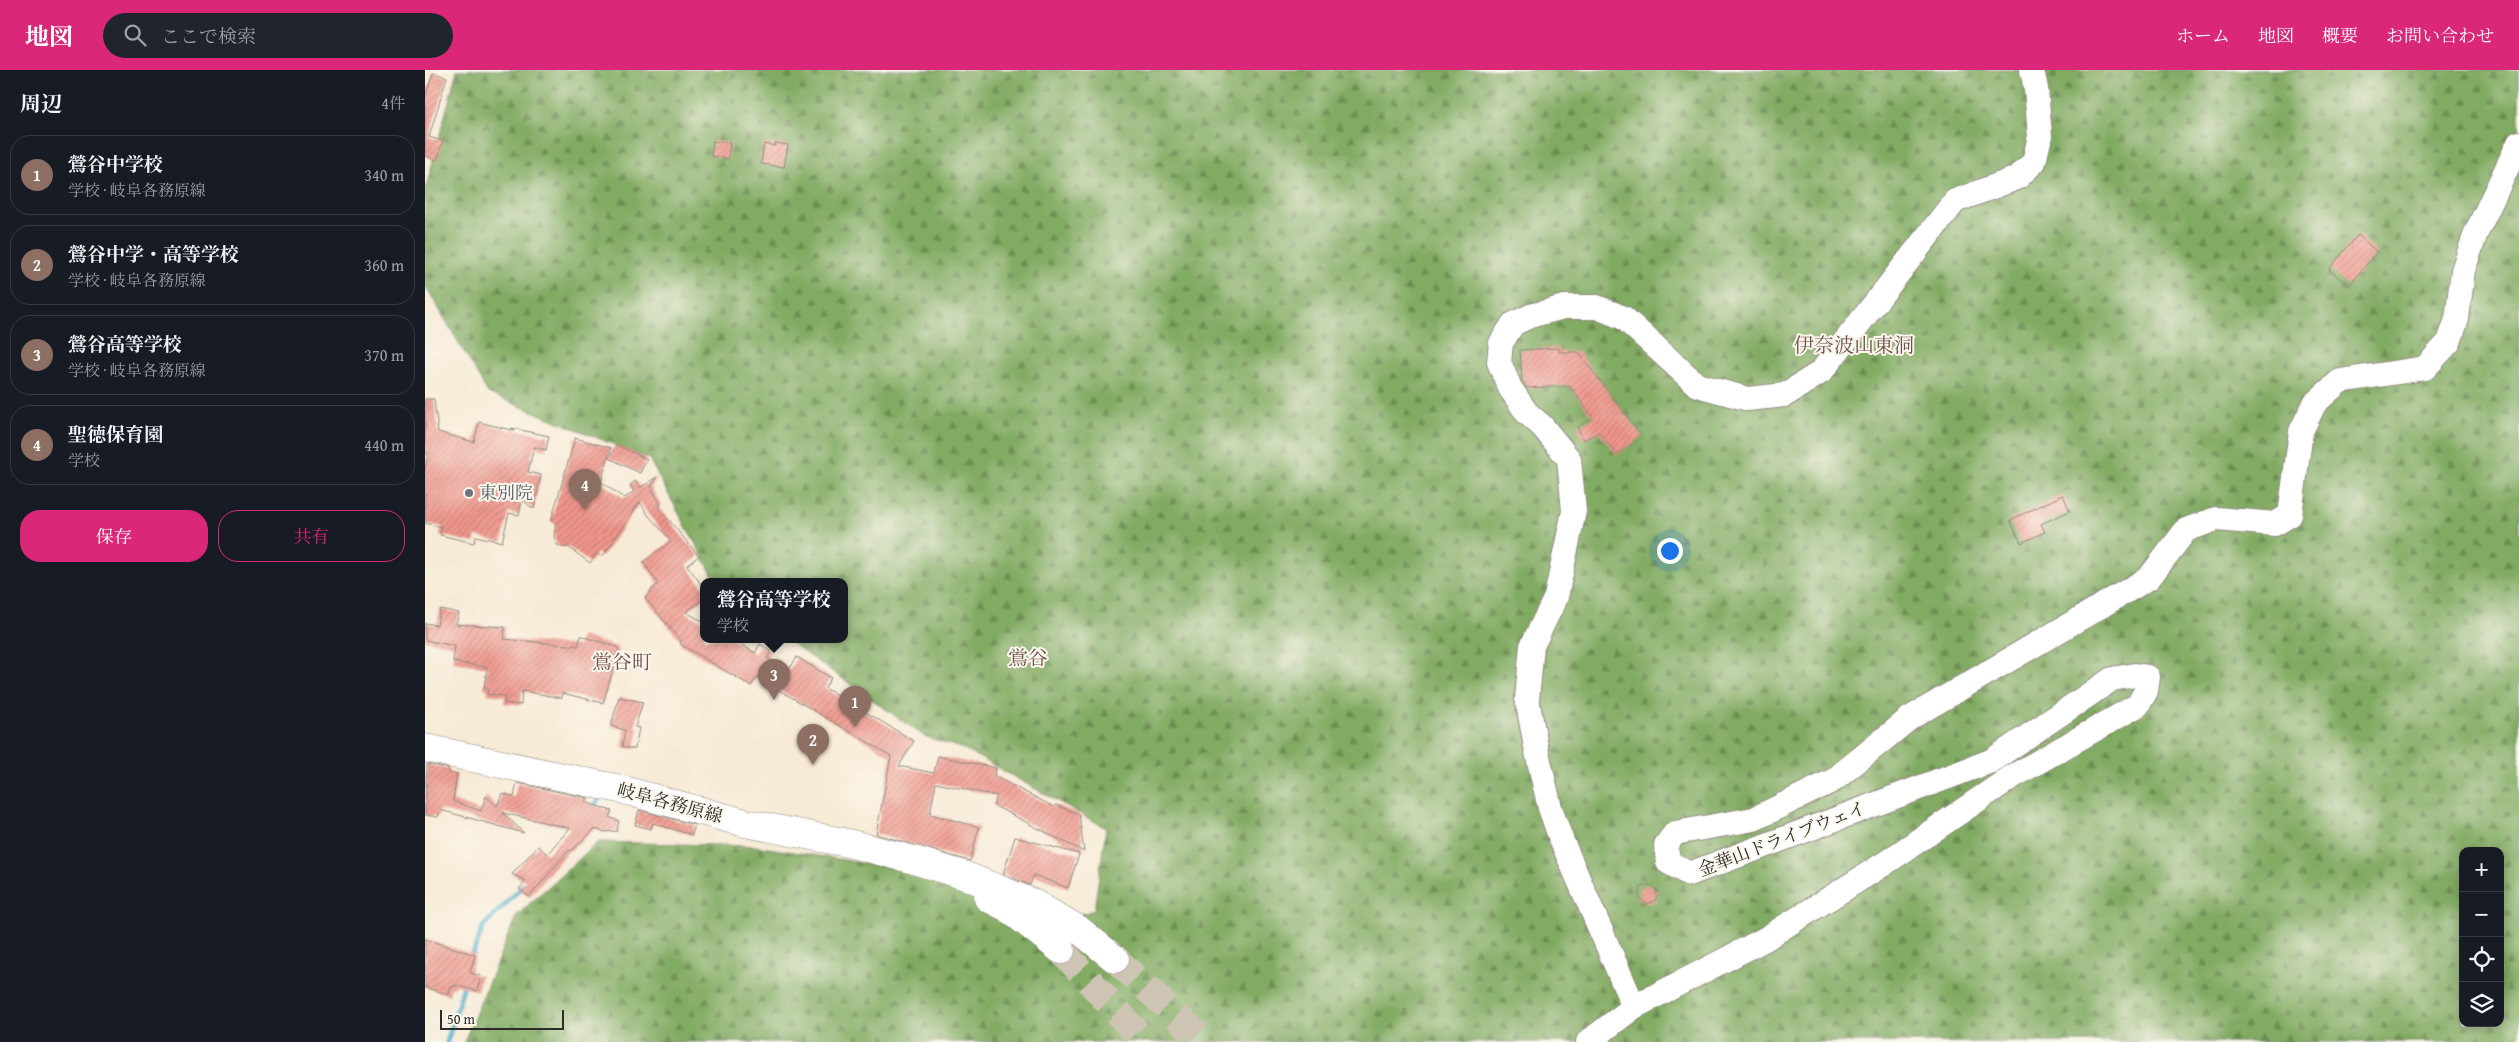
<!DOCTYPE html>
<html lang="ja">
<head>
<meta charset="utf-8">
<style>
	body { margin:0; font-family:"Gentium Book Plus","Noto Serif JP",serif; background:#20242c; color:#f1f3f6 }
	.controls { position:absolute; right:15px; bottom:15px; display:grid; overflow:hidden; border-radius:10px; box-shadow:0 2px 12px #0003 }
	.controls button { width:45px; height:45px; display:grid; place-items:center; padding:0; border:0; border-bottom:1px solid #363941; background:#171b24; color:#f1f3f6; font:25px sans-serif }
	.scale { position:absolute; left:15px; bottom:12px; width:124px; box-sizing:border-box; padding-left:5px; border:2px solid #2b2b2b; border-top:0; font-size:14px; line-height:18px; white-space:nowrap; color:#2b2b2b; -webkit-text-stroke:4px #fbf7ec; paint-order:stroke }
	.you { position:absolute; left:1244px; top:480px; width:18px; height:18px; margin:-12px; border:4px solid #fff; border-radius:50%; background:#1a73e8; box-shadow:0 0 0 8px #1a73e833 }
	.badge { display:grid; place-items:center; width:32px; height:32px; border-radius:50%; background:#db2777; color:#fff; font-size:16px; font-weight:700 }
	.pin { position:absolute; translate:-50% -41px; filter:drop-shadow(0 1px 2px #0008) }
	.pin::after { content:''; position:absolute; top:26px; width:18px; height:15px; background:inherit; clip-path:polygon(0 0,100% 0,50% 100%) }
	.popup { position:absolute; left:275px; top:508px; width:148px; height:65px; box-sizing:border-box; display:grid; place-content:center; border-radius:10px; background:#171b24; filter:drop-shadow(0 1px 4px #0005); font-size:16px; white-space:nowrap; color:#9ea1a6 }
	.popup b { font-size:19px; color:#f1f3f6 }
	.popup::after { content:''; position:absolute; left:50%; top:100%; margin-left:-10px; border:10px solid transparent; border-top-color:#171b24 }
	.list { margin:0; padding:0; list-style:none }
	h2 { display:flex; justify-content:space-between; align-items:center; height:65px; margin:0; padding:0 20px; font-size:21px }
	h2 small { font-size:16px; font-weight:400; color:#9ea1a6 }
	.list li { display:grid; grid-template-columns:32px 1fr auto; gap:15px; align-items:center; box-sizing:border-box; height:80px; margin:0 10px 10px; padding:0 10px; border:1px solid #363941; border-radius:20px }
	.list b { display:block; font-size:19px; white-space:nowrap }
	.list p { margin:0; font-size:16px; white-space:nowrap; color:#9ea1a6 }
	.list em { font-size:16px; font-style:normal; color:#9ea1a6 }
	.actions { display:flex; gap:10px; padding:15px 20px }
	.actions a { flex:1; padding:11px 0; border:1px solid #db2777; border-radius:20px; text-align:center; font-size:18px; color:#db2777 }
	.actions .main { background:#db2777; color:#fff }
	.icon { flex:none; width:28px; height:28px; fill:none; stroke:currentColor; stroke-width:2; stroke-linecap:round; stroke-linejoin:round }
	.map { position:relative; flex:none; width:2094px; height:972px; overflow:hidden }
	header { display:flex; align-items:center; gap:30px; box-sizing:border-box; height:70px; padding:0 25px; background:#db2777; color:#fff }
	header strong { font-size:24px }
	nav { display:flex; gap:28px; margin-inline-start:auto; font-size:18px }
	.search { width:350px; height:45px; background:#20242c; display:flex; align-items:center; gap:12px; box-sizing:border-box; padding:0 18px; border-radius:28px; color:#9ea1a6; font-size:19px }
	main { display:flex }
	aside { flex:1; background:#171b24 }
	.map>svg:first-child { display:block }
	.forest { fill:url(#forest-firs); stroke:#566a46; fill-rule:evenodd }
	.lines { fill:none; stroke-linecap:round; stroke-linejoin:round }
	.stream { stroke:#4dadcc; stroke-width:5 }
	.building { fill:url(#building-hatch) }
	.major-tunnel { stroke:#cec4b4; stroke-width:28; stroke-dasharray:28 14; stroke-linecap:butt }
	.minor-casing { stroke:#918a80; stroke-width:26 }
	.major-casing { stroke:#918a80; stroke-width:29 }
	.minor { stroke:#fff; stroke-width:24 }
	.major { stroke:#fff; stroke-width:28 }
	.worship-dot { fill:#6b7280; stroke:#fbf7ec; stroke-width:2 }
	.labels { text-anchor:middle; stroke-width:4; stroke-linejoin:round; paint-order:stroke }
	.worship-label { font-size:18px; fill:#5b616d; stroke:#fbf7ec; text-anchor:start }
	.street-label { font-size:18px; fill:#2b2b2b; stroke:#fbf7ec }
	.quarter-label { font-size:20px; fill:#70504d; stroke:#fbf7ec }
</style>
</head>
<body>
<header>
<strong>地図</strong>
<div class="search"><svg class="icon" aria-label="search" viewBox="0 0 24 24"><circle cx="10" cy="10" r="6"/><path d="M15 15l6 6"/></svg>ここで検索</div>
<nav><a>ホーム</a><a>地図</a><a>概要</a><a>お問い合わせ</a></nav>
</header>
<main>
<aside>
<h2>周辺<small>4件</small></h2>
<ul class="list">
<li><span class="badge" style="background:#8d6e63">1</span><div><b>鶯谷中学校</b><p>学校 · 岐阜各務原線</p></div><em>340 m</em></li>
<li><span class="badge" style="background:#8d6e63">2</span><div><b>鶯谷中学・高等学校</b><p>学校 · 岐阜各務原線</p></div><em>360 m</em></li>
<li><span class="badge" style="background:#8d6e63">3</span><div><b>鶯谷高等学校</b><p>学校 · 岐阜各務原線</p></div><em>370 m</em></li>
<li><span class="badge" style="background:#8d6e63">4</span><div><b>聖徳保育園</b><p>学校</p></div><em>440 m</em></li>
</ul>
<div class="actions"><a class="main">保存</a><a>共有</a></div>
</aside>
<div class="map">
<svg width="2094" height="972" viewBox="0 0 2094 972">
	<defs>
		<pattern id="forest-firs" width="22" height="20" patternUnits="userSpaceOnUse" patternTransform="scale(1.25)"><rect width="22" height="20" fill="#81aa62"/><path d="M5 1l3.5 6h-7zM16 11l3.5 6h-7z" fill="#6a8b51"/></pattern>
		<pattern id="building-hatch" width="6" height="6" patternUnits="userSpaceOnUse" patternTransform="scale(1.25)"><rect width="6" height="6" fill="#f0968c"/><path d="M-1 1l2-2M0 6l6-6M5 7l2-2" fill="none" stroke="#c37b73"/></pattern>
	</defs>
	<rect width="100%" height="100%" fill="#fbf7ec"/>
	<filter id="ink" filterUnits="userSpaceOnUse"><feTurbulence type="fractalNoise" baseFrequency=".02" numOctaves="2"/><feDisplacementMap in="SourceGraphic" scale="10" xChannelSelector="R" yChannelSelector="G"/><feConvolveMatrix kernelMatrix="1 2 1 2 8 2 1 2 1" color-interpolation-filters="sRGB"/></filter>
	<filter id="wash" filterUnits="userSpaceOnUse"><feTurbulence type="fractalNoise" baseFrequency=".0096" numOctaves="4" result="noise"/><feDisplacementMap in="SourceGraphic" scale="20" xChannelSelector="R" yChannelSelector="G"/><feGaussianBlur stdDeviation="1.12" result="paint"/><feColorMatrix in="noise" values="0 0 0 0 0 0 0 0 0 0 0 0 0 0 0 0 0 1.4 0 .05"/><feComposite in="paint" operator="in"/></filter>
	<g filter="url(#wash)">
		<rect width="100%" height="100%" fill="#f7ead6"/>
		<!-- forest -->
		<path class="forest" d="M32,0h2062v927l-4,1 4,6v38h-2055l52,-126 82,-74 157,4 153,24 135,57 51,-17 12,-82 -142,-79 -40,-13 -138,-97h58v-58h-128l-67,-122 -161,-66 -63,-108v-94zM2038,781h37v172h-37z"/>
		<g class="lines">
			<!-- stream -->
			<path class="stream" d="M165,740l9,-11
				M46,889l12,-32 40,-41
				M22,972l18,-60"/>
		</g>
		<g id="blocks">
			<!-- building -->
			<path class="building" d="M8,3l14,4 -18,60 14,4 -6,19 -12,-4v-58z
				M288,71l17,2 -2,16 -17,-3z
				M350,73l13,2 -4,22 -23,-3 3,-20 11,2z
				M1933,165l19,17 -29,34 -19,-17z
				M1134,278v4h19l64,84 -25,19 -18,-23 -15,8 -7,-13 16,-9 -23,-32 -43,2 -5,-7 -2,-31z
				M0,329h9l4,33 36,10 5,-20 36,9 -4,-3 38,8 -3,14 -12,-3 -6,25 13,3 -7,34 -12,-9 -3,15 -10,-2 -7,29 -26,-6 -2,7 -34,-8 2,-8 -17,-4v-54l3,-16 -3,-1z
				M150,368l36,10 -10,34 23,16 10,-6 -4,-7 5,-4 6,6 17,-10 -7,10 10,18 -3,2 41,49 -12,9 17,23v11l-18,13 18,10v17h27l24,14 5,-9 11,7 -4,7 22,12 8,-13 34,21 -6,10 89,53 -15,25 35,7 4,-17 58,12 -2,8 60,31 1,-2 24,9 5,38 -91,-47 4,-9 -61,-13 -6,31 49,13 -9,34 -94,-27 15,-78 -134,-79 -6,9 -71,-42 1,-3 -36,-43 13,-15 -15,-21 28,-21 -22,-25 -9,-14 -38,55 -5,-4 -7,10 -22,-16h-7l-5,-3 -2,-9 2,-11 -5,-3z
				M191,375l31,14 -7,14 -31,-15z
				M1638,425l7,16 -29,13 4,8 -24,11 -11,-23z
				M15,539l19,4 -3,11 49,3 -1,12 74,7 3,-10 36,11 2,3 -16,53 -41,-10v5l-40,-7 -1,14 -17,-2 1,-7 -18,-2 1,-5h-4l3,-22 -34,-5 2,-16 -30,-6v-17l12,2z
				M194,627l24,5 -8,25 4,1 -4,21 -13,-2 3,-17 -14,-4z
				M2,694l22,5v4l8,1 -4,27 28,10 5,-15 11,10 5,-13 12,4 3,-14 71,15 -3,4 27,9 -3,6 10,4 -2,10 -13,1 -9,-3 -24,22 -2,-1 -40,47 -10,-8 7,-8 -14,-7 26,-28 9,8 23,-26 -67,-15 21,20 -84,-23 -2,7 -13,-2z
				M214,740l56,15 -3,10 -39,-12 -2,6 -16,-4z
				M590,767l64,17 -11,34 -34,-13 -4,10 -27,-11z
				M1224,814l8,6 -1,10 -9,4 -8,-6 1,-10z
				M0,869l50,16 -5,18 11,3 -4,15 -22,-6 -1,2h-3l-2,8 -24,-8z"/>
		</g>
	</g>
	<g filter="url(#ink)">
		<use href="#blocks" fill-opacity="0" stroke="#918a80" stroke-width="1"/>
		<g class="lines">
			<!-- major-tunnel -->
			<path class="major-tunnel" d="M636,880l84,92
				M690,889l90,83"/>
			<defs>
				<path id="minor" d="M1209,937l-73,-168 -11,-31 -13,-56 -10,-53 5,-53 24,-49 18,-86 -5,-52 -27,-33 -15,-13 -17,-25 -11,-26 2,-19 12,-19 17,-8 34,-9h33l27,11 73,67 51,14 37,-4 36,-23 134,-171 62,-23 17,-16 6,-26 -4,-47 -4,-19
					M1163,972l46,-35 131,-68 122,-77 123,-84 128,-73 8,-14 2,-14 -13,-2 -23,4 -121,82 -302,113 -21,-12 -2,-17 9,-12 79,-14 80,-39 76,-62 239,-140 37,-48 30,-11 59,5 15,-9 11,-84 14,-28 25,-22 85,-13 24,-26 8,-23 6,-49 13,-37 43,-90"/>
				<path id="major" d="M0,678l195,41 125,34 103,20 66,17 52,16 67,27 45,26 37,30
					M563,828l20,10 53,42"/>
			</defs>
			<!-- minor casing -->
			<use href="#minor" class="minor-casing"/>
			<!-- major casing -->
			<use href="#major" class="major-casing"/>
			<!-- minor -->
			<use href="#minor" class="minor"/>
			<!-- major -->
			<use href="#major" class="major"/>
		</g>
	</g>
	<!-- markers -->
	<circle class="worship-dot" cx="44" cy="423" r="5"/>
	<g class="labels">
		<!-- worship labels -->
		<g class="worship-label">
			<text x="54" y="429">東別院</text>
		</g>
		<!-- street labels -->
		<g class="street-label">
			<text transform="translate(245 733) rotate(15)" y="6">岐阜各務原線</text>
			<text transform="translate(1357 769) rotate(-21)" y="6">金華山ドライブウェイ</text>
		</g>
		<!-- quarter labels -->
		<g class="quarter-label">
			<text x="1429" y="282">伊奈波山東洞</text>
			<text x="603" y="595">鴬谷</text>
			<text x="197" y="599">鴬谷町</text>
		</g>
	</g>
</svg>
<div class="controls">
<button>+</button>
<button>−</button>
<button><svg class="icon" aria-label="locate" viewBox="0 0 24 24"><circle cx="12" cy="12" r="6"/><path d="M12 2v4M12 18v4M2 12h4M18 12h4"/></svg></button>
<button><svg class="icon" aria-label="layers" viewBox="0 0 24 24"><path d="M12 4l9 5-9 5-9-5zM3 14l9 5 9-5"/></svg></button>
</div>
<div class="scale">50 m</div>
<div class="you"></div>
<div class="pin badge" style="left:430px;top:657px;background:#8d6e63">1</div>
<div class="pin badge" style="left:388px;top:695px;background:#8d6e63">2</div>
<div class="pin badge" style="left:349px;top:630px;background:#8d6e63">3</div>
<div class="popup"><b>鶯谷高等学校</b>学校</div>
<div class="pin badge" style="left:160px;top:440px;background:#8d6e63">4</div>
</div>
</main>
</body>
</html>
